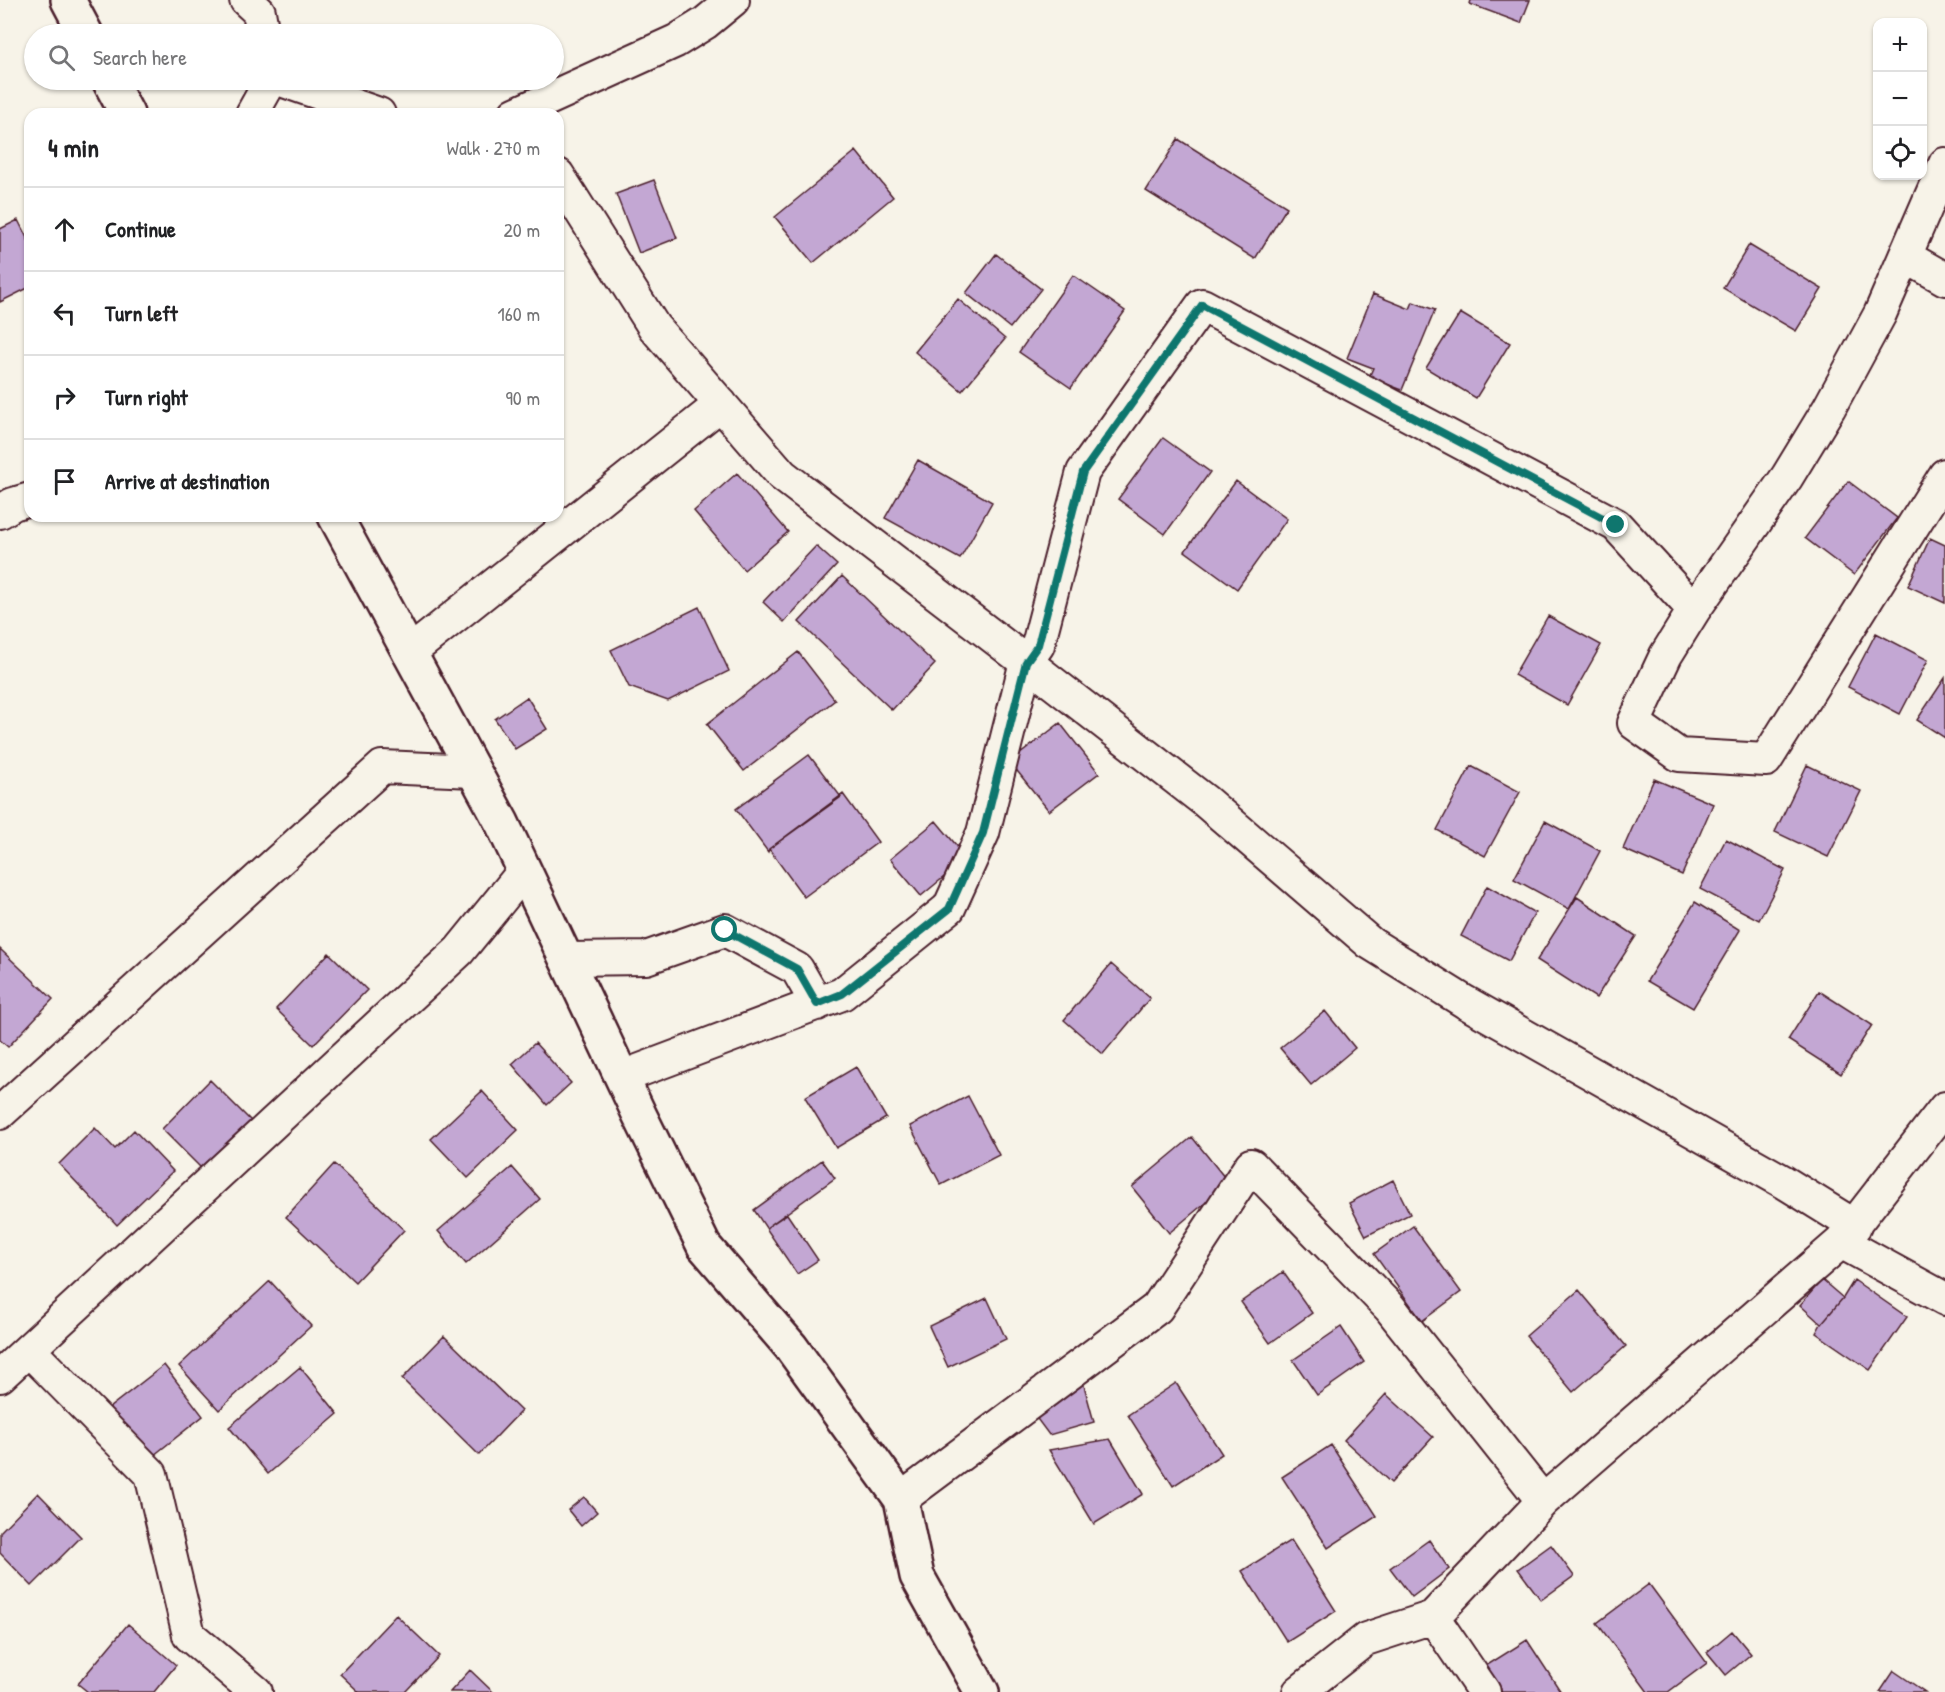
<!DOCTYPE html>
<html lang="en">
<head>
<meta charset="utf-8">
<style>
	body { margin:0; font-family:"Patrick Hand",sans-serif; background:#f6f6f6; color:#202124 }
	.controls { position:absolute; right:18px; top:18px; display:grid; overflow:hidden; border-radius:12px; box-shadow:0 2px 4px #0004 }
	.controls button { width:54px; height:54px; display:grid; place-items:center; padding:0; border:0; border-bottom:2px solid #e0e0e0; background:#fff; color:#202124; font:30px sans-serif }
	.stop { position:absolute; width:18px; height:18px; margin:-14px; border:4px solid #0f766e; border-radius:50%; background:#fff }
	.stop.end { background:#0f766e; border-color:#fff; box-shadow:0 2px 6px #0008 }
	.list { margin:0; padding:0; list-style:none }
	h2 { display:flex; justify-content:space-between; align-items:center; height:78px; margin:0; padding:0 24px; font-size:26px }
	h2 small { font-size:20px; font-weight:400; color:#757577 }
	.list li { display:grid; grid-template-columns:39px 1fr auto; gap:18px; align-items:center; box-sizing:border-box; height:84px; padding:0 24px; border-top:2px solid #e0e0e0 }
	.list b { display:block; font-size:22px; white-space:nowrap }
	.list em { font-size:20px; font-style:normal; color:#757577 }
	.icon { flex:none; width:33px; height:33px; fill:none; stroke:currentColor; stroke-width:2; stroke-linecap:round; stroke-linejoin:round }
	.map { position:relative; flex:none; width:1945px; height:1692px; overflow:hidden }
	.search { position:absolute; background:#fff; box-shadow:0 2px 4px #0004; left:24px; top:24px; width:540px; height:66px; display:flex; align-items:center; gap:15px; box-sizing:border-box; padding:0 21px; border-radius:33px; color:#757577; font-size:22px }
	.panel { position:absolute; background:#fff; box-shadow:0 2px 4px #0004; left:24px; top:108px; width:540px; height:414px; border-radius:18px }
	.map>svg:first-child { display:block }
	.building { fill:#c3a7d3; stroke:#4a1f2b; stroke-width:1.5 }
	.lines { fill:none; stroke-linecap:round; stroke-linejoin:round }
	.street-casing { stroke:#4a1f2b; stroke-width:36 }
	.secondary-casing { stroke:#4a1f2b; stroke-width:38 }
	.street { stroke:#f7f3e8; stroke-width:32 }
	.secondary { stroke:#f7f3e8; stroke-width:33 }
	.route { stroke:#0f766e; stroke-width:8 }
</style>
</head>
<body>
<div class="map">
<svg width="1945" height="1692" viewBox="0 0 1945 1692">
	<rect width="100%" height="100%" fill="#f7f3e8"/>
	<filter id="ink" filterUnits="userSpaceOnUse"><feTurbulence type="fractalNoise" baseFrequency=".0167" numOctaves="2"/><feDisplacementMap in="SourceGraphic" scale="12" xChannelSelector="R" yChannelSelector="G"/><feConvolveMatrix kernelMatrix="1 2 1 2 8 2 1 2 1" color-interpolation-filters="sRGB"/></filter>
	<g filter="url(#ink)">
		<!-- building -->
		<path class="building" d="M1471,0h59l-9,23 -51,-19z
			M1178,139l109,68 -32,52 -109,-68z
			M856,151l37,46 -80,66 -38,-46z
			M654,180l23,58 -38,15 -23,-59z
			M18,220l12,24v43l-30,15v-73z
			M1749,245l73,44 -26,42 -73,-43z
			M996,254l45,35 -31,39 -44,-35z
			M1073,275l52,36 -54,77 -52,-36z
			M1373,294l37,15 3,-7 22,8 -33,80 -33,-13 4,-9 -26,-10z
			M958,299l47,40 -43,52 -47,-39z
			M1460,313l50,30 -34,55 -50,-30z
			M1163,438l47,34 -45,62 -47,-35z
			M918,460l74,42 -32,57 -75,-41z
			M737,473l51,59 -44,38 -50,-59z
			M1236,481l51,38 -50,70 -52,-38z
			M1848,481l49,37 -43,57 -49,-37z
			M1930,538l15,7v58l-37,-17z
			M816,546l21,19 -53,57 -21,-20z
			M842,576l93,88 -43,46 -93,-88z
			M699,607l30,64 -61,30 -39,-14 -18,-37z
			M1548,616l53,29 -34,60 -53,-30z
			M1876,633l52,27 -28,54 -52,-27z
			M798,652l37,48 -91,71 -37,-47z
			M1945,678v60l-28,-18z
			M527,697l20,32 -32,20 -20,-30z
			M1060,723l39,50 -50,38 -39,-49z
			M809,755l32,42 -72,52 -1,3 -32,-43z
			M1807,765l54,26 -33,66 -53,-25z
			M1471,766l49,26 -35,64 -48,-26z
			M1654,779l59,25 -31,71 -59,-26z
			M843,794l35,48 -74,55 -35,-48z
			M936,821l31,37 -46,38 -31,-37z
			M1545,821l55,30 -31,58 -55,-30z
			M1726,839l59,31 -26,50 -59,-31z
			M1487,886l48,27 -26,48 -48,-25z
			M1577,897l59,39 -40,62 -59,-38z
			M1695,902l45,28 -47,78 -46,-27z
			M0,949l53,50 -45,48 -8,-7z
			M329,953l38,37 -54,55 -37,-36z
			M1111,964l39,34 -47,56 -39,-34z
			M1819,991l53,34 -31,49 -53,-34z
			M1325,1011l30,37 -44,37 -31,-37z
			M535,1043l36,40 -24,22 -35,-41z
			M856,1067l30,51 -50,30 -31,-51z
			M210,1080l44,44 -48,49 -44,-44z
			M482,1091l36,39 -50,48 -37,-39z
			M968,1096l31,59 -58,30 -31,-59z
			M95,1128l20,21 19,-19 39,41 -56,54 -58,-61z
			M1192,1137l37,46 -60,50 -37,-46z
			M822,1160l13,18 -69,50 -12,-18z
			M334,1164l70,66 -49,52 -69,-65z
			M512,1167l28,32 -74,65 -28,-33z
			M1393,1180l17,34 -44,22 -17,-33z
			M787,1214l31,46 -21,14 -31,-46z
			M1413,1226l48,66 -39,29 -48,-67z
			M1283,1272l29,41 -42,30 -29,-41z
			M1822,1280l21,18 -22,26 -21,-19z
			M1854,1280l53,37 -37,53 -54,-37 5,-9 22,-26z
			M270,1281l41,45 -92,84 -40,-44z
			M1579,1290l47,56 -53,46 -47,-56z
			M987,1298l19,41 -58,28 -19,-41z
			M1341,1327l23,35 -47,33 -24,-35z
			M444,1336l77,75 -42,44 -77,-76z
			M164,1365l39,51 -54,43 -40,-51z
			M300,1367l38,47 -70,60 -39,-47z
			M1079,1367l15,55 -45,13 -23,-31z
			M1176,1383l46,71 -49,32 -45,-71z
			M1386,1394l47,43 -42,46 -47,-43z
			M1110,1439l33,55 -49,30 -45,-74z
			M1331,1445l46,71 -49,32 -46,-71z
			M38,1493l43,44 -49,49 -32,-33v-21z
			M584,1497l13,15 -16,14 -13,-16z
			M1291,1540l45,71 -49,31 -45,-71z
			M1429,1540l20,29 -37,28 -22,-29z
			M1551,1545l23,31 -33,24 -23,-31z
			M1649,1584l58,79 -39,29h-20l-51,-69z
			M396,1615l43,41 -34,36h-46l-19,-18z
			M128,1624l48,41 -22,27h-66l-10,-8z
			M1732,1631l19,23 -25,21 -19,-23z
			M1527,1640l34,52h-65l-15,-23z
			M470,1670l23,22h-43z
			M1894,1671l31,21h-45z"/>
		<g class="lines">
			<defs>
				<path id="street" d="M246,0l13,12 4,22
					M281,80l98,34
					M252,114l19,-34
					M515,114l161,-73 29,-18 28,-23
					M1945,164l-65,150 -51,94 -42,69 -93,133 -28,45 -32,68 45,32 87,5 179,-285
					M558,175l96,152 128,148 244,187 -43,171 -34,75 -107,86 -220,83
					M1905,256l40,23
					M0,512l13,-8 17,-5
					M1694,610l-78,-85 -414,-220 -119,167 -45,173 -12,17 179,139 165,142 95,59 319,180 71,44
					M409,653l312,-249
					M566,959l80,-1 79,-28 72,39 20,35
					M0,1113l382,-346 92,4
					M1841,1242l104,57
					M29,1350l122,124 38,161 67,57
					M0,1376l459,-425 65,-80
					M901,1499l256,-191 94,-143 139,143 153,193
					M1433,1617l51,75
					M1299,1692l67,-53 67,-22 110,-116 298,-259 104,-134"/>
				<path id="secondary" d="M68,0l18,34
					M109,80l18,34
					M335,516l167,307 138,293 64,130 87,101 110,152 16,77 65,116"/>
			</defs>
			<!-- street casing -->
			<use href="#street" class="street-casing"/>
			<!-- secondary casing -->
			<use href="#secondary" class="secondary-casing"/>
			<!-- street -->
			<use href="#street" class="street"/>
			<!-- secondary -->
			<use href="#secondary" class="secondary"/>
		</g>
	</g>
	<g class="lines" filter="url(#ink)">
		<!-- route -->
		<path class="route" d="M725,930l72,39 20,35 25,-10 107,-85 34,-76 43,-171 12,-17 45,-173 119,-167 414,220"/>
	</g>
</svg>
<div class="controls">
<button>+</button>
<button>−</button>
<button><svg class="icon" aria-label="locate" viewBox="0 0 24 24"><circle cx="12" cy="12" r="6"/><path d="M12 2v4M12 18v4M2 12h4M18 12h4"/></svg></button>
</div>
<div class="stop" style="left:725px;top:930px"></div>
<div class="stop end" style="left:1616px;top:525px"></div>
<div class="search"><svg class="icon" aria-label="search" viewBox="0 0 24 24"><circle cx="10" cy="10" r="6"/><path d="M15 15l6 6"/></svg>Search here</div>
<section class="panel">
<h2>4 min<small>Walk · 270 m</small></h2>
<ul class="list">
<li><svg class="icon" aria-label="ahead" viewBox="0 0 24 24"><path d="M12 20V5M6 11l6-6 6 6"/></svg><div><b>Continue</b></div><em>20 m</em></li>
<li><svg class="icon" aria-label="left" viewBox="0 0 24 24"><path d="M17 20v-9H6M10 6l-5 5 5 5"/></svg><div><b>Turn left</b></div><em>160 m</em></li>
<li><svg class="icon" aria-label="right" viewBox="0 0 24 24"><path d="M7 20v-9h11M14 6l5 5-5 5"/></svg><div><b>Turn right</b></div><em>90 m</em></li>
<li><svg class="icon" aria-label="arrive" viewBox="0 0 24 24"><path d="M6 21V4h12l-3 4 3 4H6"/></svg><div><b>Arrive at destination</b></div></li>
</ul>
</section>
</div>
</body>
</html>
